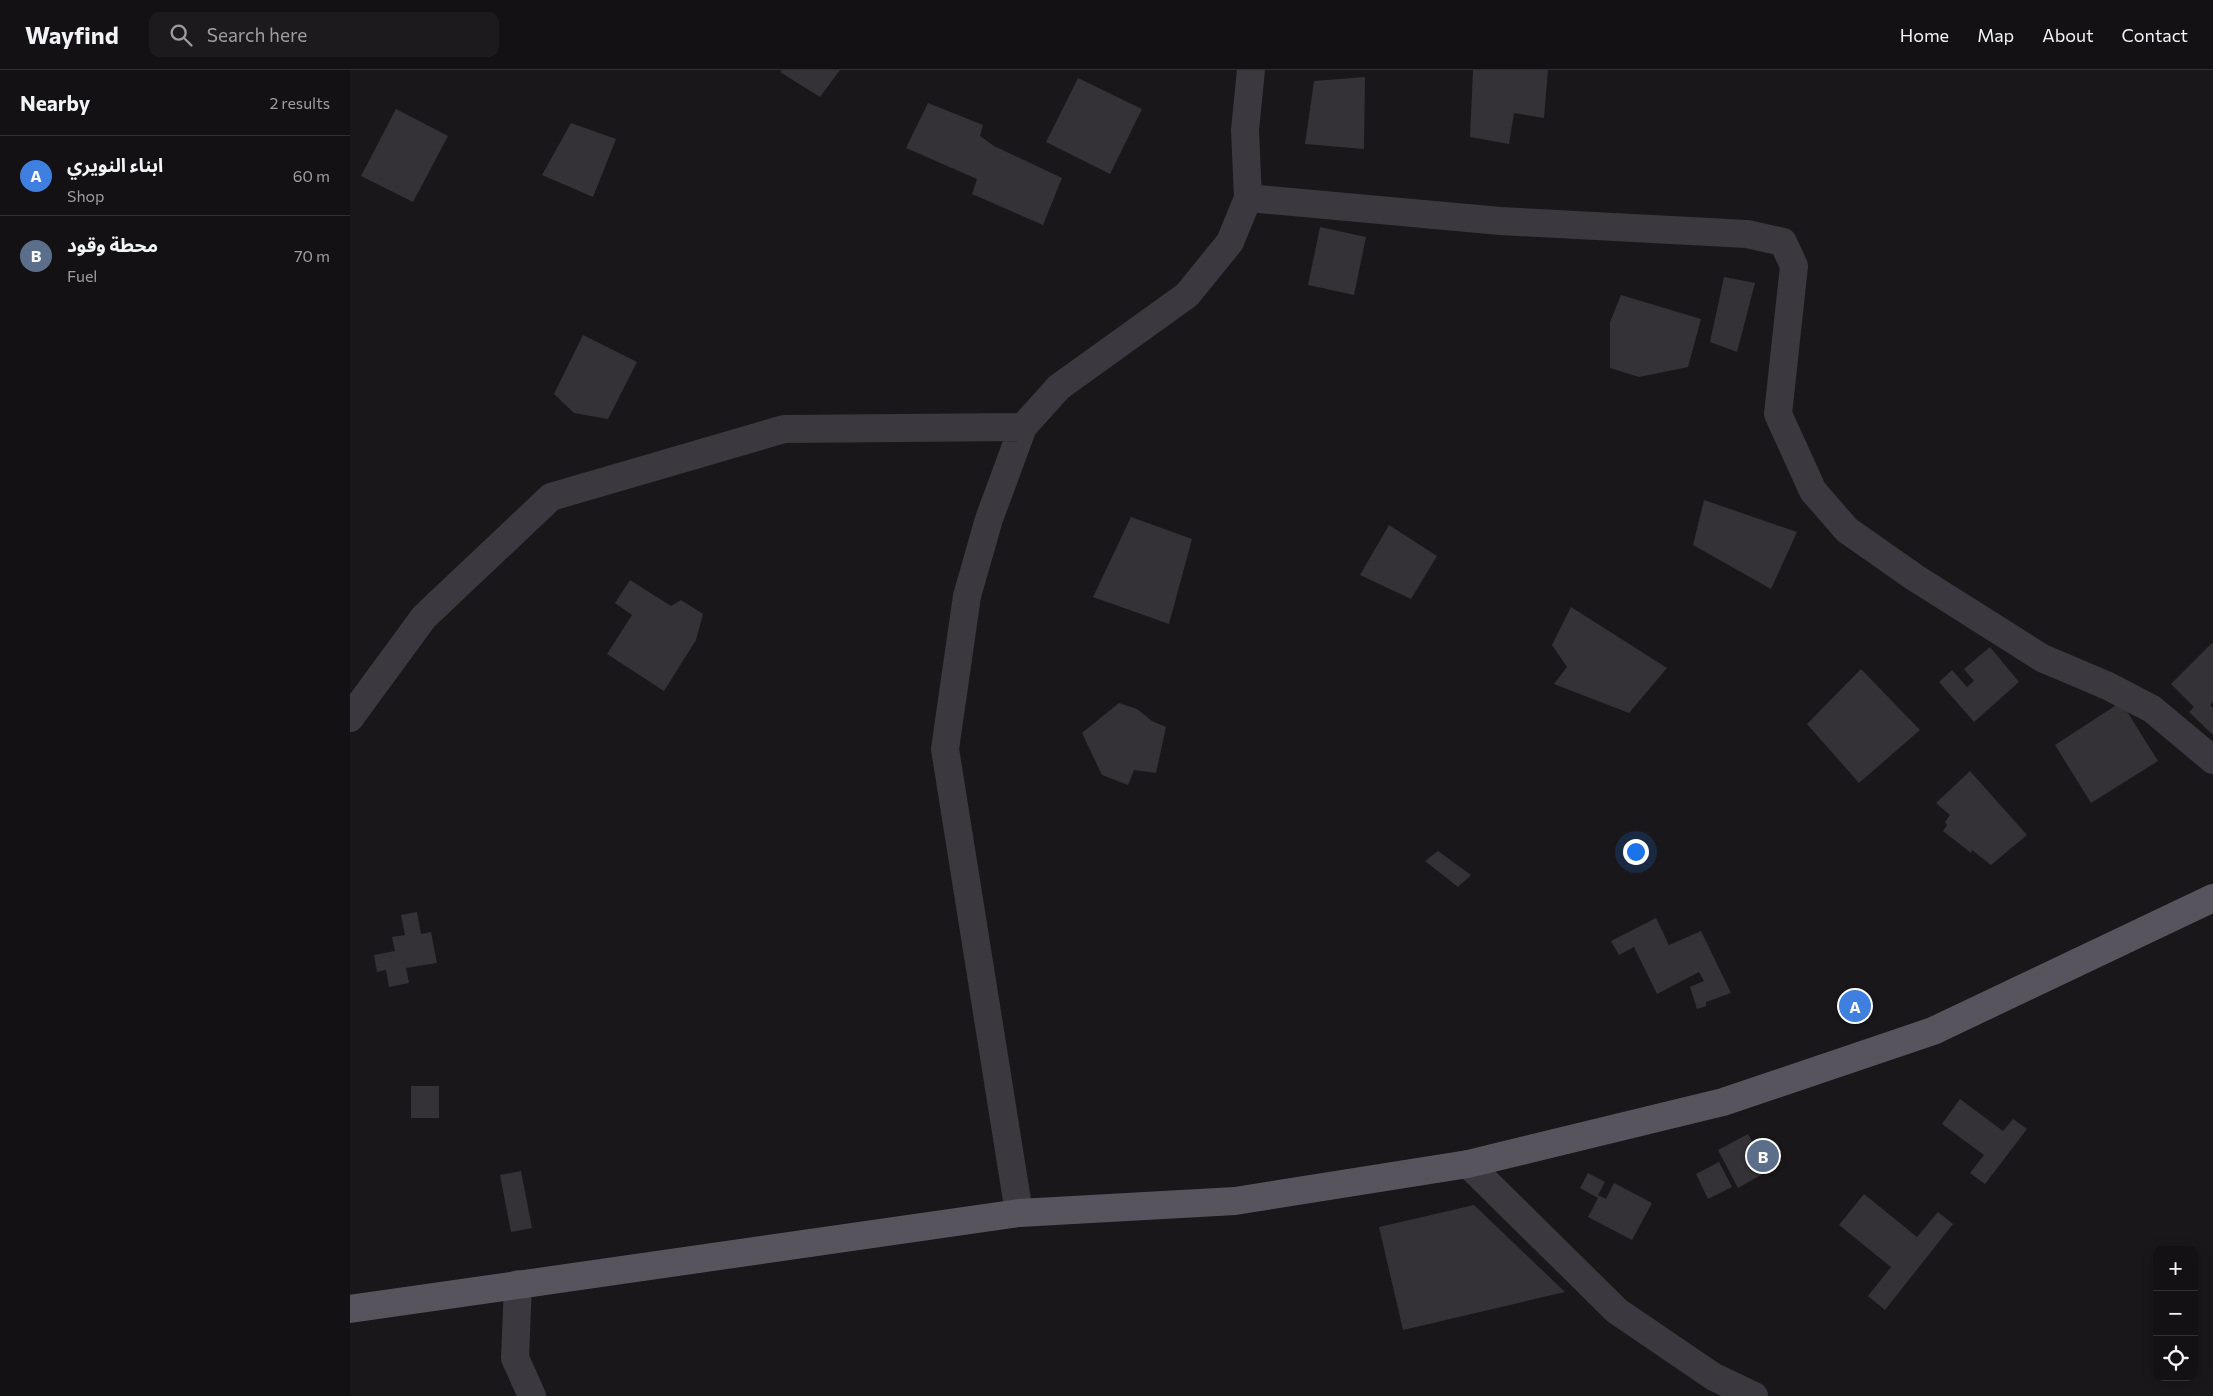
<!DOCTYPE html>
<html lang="en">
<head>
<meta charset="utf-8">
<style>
	body { margin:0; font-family:Commissioner,"Noto Sans Arabic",sans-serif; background:#1c1a1d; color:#f1f3f6 }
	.controls { position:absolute; right:15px; bottom:15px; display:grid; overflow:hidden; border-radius:10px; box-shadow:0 2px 12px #0003 }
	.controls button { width:45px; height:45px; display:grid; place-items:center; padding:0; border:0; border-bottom:1px solid #323134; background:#131114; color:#f1f3f6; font:25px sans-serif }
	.you { position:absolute; left:1285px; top:781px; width:18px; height:18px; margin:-12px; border:4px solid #fff; border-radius:50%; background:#1a73e8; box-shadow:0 0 0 8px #1a73e833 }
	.badge { display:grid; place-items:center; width:32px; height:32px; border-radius:50%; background:#d3ff2a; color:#fff; font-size:16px; font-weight:700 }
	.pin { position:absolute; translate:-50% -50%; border:2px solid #fff; box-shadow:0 1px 5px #0006 }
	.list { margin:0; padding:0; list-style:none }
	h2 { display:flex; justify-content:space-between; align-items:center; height:65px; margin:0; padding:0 20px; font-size:21px }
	h2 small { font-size:16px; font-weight:400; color:#9d9da0 }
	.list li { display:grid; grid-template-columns:32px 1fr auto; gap:15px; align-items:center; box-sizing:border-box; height:80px; padding:0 20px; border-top:1px solid #323134 }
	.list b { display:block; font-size:19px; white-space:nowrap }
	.list p { margin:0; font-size:16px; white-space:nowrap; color:#9d9da0 }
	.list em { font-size:16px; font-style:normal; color:#9d9da0 }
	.icon { flex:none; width:28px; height:28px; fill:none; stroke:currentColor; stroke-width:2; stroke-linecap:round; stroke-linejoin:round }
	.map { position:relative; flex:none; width:1863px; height:1326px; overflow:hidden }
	header { display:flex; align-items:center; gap:30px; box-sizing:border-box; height:70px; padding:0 25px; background:#131114; border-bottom:1px solid #323134 }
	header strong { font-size:24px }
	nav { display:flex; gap:28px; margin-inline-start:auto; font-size:18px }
	.search { width:350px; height:45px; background:#1c1a1d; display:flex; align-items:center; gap:12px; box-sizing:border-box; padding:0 18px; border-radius:10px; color:#9d9da0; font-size:19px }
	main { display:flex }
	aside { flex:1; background:#131114 }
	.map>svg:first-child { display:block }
	.building { fill:#343236 }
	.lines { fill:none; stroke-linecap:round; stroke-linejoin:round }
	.street { stroke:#3b383f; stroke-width:28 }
	.primary { stroke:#57545e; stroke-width:28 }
</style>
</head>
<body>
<header>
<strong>Wayfind</strong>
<div class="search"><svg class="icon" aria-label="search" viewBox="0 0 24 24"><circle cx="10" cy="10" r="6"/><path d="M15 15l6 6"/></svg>Search here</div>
<nav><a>Home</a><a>Map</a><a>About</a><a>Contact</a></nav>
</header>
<main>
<aside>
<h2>Nearby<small>2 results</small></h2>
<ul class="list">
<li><span class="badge" style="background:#3f7fe0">A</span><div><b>ابناء النويري</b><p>Shop</p></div><em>60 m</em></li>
<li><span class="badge" style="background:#5c6f8a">B</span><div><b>محطة وقود</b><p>Fuel</p></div><em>70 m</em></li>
</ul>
</aside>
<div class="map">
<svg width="1863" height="1326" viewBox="0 0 1863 1326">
	<rect width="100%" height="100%" fill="#19171a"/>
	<!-- building -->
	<path class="building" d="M432,0h58l-20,27 -40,-25z
		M1123,0h75l-4,48 -30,-5 -5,31 -39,-7z
		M1015,7l-1,72 -59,-5 9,-63z
		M728,8l64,31 -32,65 -64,-32z
		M578,33l55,22 -3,11 14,10 68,32 -19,47 -71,-31 5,-15 -71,-31z
		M46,39l52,27 -35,66 -52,-26z
		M221,53l45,16 -23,58 -51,-22z
		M970,157l46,10 -12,58 -46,-10z
		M1374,207l31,6 -18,69 -27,-10z
		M1271,225l80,24 -13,48 -49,10 -29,-9v-46z
		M233,265l54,27 -29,57 -34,-6 -20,-19z
		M1354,430l93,32 -26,57 -78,-44z
		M781,447l61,22 -23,85 -76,-27z
		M1039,455l48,31 -26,43 -51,-24z
		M280,510l41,26 10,-6 22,14 -7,26 -32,51 -57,-37 25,-39 -17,-12z
		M1221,537l96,61 -38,45 -75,-29 13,-17 -15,-22z
		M1863,572v60l-3,3 3,3v27l-24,-23 5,-5 -23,-23z
		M1640,577l29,35 -45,40 -35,-40 13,-12 15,17 7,-6 -10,-12z
		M1511,599l59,61 -61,53 -52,-59z
		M1771,632l37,59 -67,42 -36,-58z
		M769,633l18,6 15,12 14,6 -10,46 -22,-3 -6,15 -26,-10 -20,-42z
		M1620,701l57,64 -36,30 -19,-15 -1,3 -28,-22 4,-6 -2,-3 5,-7 -14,-12z
		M1088,781l33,24 -13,12 -33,-26z
		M67,842l4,22 10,-2 6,31 -31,5 3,15 -20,4 -3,-17 -9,2 -3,-17 21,-4 -3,-14 13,-2 -4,-20z
		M1306,848l13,27 32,-14 30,62 -25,9v4l-9,3 -7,-22 14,-6 -5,-9 -42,22 -23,-47 -15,8 -8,-14z
		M61,1016h28v32h-28z
		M1610,1029l43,32 10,-12 14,10 -42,55 -15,-11 14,-18 -42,-31z
		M1398,1064l20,37 -30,17 -20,-38z
		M1369,1092l13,25 -24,12 -12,-25z
		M171,1101l11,57 -21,4 -11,-57z
		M1238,1103l17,9 -7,13 8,4 8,-16 38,20 -20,37 -44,-23 10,-19 -18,-10z
		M1514,1124l53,43 21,-25 15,12 -68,86 -17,-14 23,-29 -52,-42z
		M1124,1135l91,87 -162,38 -24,-103z"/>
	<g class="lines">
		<!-- street -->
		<path class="street" d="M898,128l252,23 247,13 36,8 11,24 -16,148 35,77 34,39 67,47 128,81 66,28 44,23 61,51
			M0,648l74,-101 127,-120 233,-68 239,-2
			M1118,1094l149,147 97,66 40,19
			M669,1143l-74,-464 22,-153 22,-77 34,-92 36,-40 128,-92 43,-53 18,-44 -3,-68 6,-60
			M168,1214l-3,74 17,38"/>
		<!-- primary -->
		<path class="primary" d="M0,1239l669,-96 216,-12 233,-37 255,-62 210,-71 280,-133"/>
	</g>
</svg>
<div class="controls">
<button>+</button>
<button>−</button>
<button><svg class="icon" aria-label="locate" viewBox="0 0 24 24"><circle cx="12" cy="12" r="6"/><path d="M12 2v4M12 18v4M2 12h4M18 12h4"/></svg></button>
</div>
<div class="you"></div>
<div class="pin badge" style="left:1505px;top:936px;background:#3f7fe0">A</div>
<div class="pin badge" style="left:1413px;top:1086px;background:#5c6f8a">B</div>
</div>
</main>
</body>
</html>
